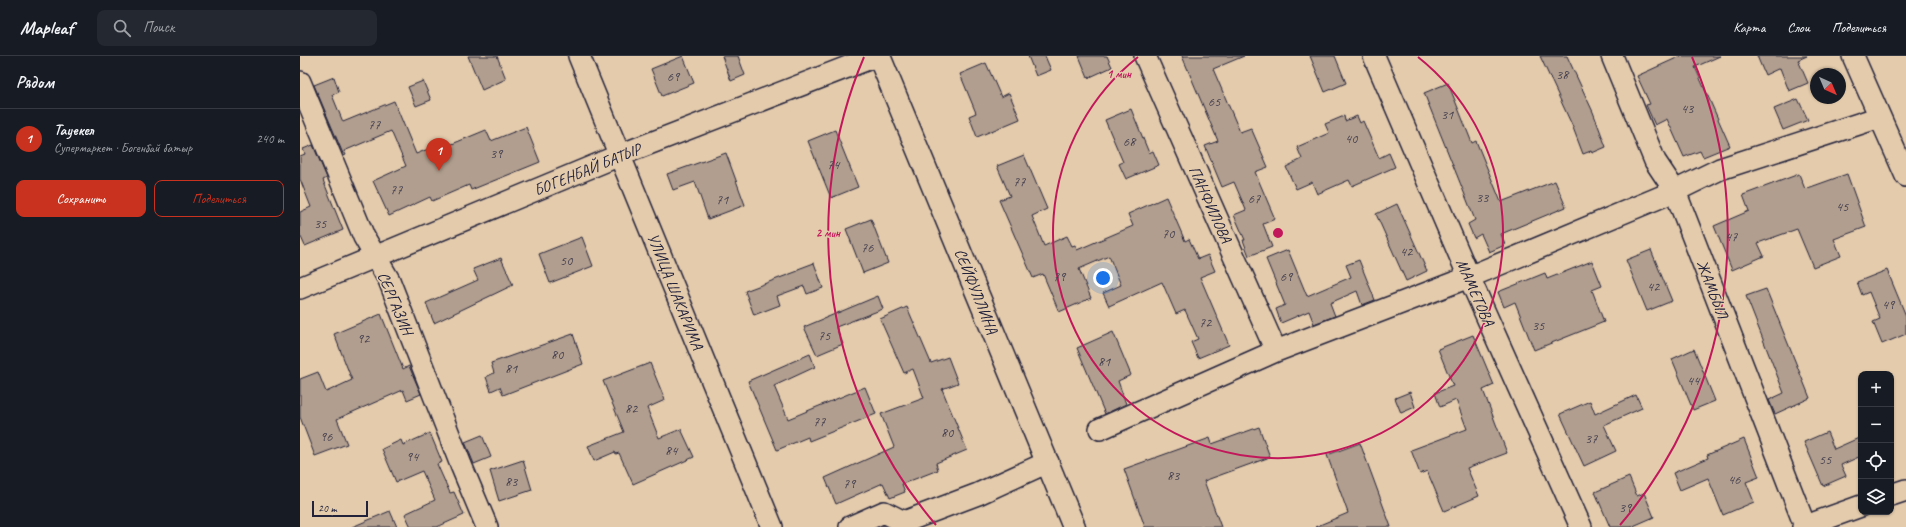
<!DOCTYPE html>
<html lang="ru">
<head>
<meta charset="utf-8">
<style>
	body { margin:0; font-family:Caveat,sans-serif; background:#242831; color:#f1f3f6 }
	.controls { position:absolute; right:12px; bottom:12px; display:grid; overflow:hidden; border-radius:8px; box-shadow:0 1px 3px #0004 }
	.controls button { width:36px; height:36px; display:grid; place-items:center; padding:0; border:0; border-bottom:1px solid #363941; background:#171b24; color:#f1f3f6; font:20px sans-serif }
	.compass { position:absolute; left:1510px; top:12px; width:36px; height:36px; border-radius:50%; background:#171b24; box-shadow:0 1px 3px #0004; rotate:136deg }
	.scale { position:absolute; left:12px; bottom:10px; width:56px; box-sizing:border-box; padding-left:4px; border:2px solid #22223b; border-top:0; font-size:11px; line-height:14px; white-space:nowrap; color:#22223b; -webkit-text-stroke:3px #e4cbac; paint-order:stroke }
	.you { position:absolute; left:803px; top:222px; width:14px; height:14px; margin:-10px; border:3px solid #fff; border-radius:50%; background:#1a73e8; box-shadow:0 0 0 6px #1a73e833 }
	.badge { display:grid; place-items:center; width:26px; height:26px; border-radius:50%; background:#c8321e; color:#fff; font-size:13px; font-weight:700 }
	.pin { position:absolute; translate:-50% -33px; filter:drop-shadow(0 1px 2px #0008) }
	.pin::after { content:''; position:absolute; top:21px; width:14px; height:12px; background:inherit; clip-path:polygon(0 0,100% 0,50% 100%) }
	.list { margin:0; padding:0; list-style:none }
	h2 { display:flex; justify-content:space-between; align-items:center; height:52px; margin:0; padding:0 16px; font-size:17px }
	h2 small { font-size:13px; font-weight:400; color:#9ea1a6 }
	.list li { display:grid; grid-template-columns:26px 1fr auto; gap:12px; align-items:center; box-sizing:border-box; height:60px; padding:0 16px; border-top:1px solid #363941 }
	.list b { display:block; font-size:15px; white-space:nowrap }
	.list p { margin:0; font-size:13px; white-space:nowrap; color:#9ea1a6 }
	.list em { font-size:13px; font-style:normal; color:#9ea1a6 }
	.actions { display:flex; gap:8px; padding:12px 16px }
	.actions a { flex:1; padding:9px 0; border:1px solid #c8321e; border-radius:8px; text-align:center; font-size:14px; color:#c8321e }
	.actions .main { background:#c8321e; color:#fff }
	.icon { flex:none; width:22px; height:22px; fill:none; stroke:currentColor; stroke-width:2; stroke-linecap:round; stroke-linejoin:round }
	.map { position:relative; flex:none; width:1606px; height:471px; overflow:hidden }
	header { display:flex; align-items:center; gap:24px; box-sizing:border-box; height:56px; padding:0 20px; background:#171b24; border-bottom:1px solid #363941 }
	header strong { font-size:19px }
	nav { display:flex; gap:22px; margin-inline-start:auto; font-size:14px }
	.search { width:280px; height:36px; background:#242831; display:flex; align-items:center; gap:10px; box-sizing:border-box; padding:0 14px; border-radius:8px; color:#9ea1a6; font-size:15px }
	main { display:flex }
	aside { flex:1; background:#171b24 }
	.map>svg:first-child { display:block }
	.building { fill:#b19e8e; stroke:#22223b }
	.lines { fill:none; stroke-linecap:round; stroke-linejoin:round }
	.minor-casing { stroke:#22223b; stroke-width:24 }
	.major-casing { stroke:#22223b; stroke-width:25 }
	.minor { stroke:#e4cbac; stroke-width:21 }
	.major { stroke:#e4cbac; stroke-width:22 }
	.ring { fill:none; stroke:#c2185b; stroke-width:2 }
	.labels { text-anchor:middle; stroke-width:3; stroke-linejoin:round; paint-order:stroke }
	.number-label { font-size:14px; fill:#464150 }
	.street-label { font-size:16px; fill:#22223b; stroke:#e4cbac }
	.centre { fill:#c2185b; stroke:#e4cbac; stroke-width:2 }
	.ring-label { font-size:12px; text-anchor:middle; font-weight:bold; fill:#c2185b; stroke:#e4cbac; stroke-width:3; stroke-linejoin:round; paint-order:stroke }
</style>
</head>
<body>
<header>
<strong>Mapleaf</strong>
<div class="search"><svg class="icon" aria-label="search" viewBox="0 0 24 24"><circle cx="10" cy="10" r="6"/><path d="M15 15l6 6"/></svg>Поиск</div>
<nav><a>Карта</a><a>Слои</a><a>Поделиться</a></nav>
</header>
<main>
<aside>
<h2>Рядом<small></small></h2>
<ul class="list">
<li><span class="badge">1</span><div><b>Тауекел</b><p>Супермаркет · Богенбай батыр</p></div><em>240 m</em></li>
</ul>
<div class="actions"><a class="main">Сохранить</a><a>Поделиться</a></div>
</aside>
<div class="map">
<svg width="1606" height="471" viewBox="0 0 1606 471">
	<rect width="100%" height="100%" fill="#e4cbac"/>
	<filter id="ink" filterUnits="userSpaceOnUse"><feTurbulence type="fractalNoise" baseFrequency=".025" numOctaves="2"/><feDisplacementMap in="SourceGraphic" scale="8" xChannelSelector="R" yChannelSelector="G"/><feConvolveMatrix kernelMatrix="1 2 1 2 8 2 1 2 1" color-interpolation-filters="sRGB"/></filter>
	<g filter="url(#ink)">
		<!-- building -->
		<path class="building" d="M168,0h29l9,23 -24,11z
			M383,0l11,27 -32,13 -11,-27z
			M422,0h16l7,19 -14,6z
			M728,0h17l6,14 -15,6z
			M779,0h28l5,11 -24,11z
			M882,0h62l-31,13 27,63 11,-4 17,39 -13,5 20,47 -12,5 9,23 -23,9 -6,-16h2l-11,-25 12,-5 -12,-28 -12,5 -17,-41 13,-5z
			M1010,0h25l11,27 -21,9z
			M1240,0h27l26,56 13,35 -14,6 -1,-2 -8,3 -11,-29z
			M1381,0h39l-25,11 35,79 -27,11 -3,-6 -16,6 -17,-38 -12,6 -9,-20 4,-1 -13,-28z
			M1457,0h50l-9,4 10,23 -19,8 -9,-23 -15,7z
			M686,7l15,34 8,-4 11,26 -43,18 -8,-21 7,-3 -16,-39z
			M34,21l5,15 -7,3 11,27 51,-21 22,53 22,-9 2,4 46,-19 5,11 35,-14 14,35 -69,28 -2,-5 -37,16 -2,-4 -41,19 -16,-35 33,-15 -15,-35 -47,20 2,4 -2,1 -30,-71z
			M123,25l8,19 -15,6 -8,-19z
			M1148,27l24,60 4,-2 25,61 54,-21 11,26 -65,27 4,11 -16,7 -8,-18 -7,4 -6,-14 7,-4 -51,-127z
			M1498,43l10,21 -25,10 -9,-21z
			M831,53l18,44 4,-2 6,14 -33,14 -7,-15 4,-2 -18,-42z
			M1044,60l1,5 12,-5 3,7 3,-2 16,37 10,-5 6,14 -43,19 -3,-6 -32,14 -5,-12 -16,7 -10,-22 16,-8 -5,-12 32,-14 -4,-9z
			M535,74l23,57 -27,11 -23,-57z
			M13,89l14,33 -4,2 20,50 -38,16 -5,-11v-23l11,-5 -11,-28v-23l5,-2 -2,-5z
			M426,97l19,52 -37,14 -13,-37 -22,8 -6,-16z
			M724,99l23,54 -15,7 12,30 23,-10 5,10 3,-1 2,5 56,-24 -5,-12 38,-17 19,44 4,-2 9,20 10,-4 7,16 -15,6 29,68 -31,13 -7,-16 7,-3 -13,-29 -9,4 -14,-32 -53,24 -6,-13 18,-8 -12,-29 -30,13 12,29 -32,14 -16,-38 -10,4 -34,-78 11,-4 -13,-30z
			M1499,118l6,15 42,-15 19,53 -32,12 7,17 -28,11 -16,-38 -39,14 6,13 -32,14 -18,-44 35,-15 -6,-16z
			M1097,148l30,67 -21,10 -30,-67z
			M571,163l17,44 -25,10 -17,-44z
			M282,181l11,29 -43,17 -11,-29z
			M988,194l19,46 44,-19 -5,-12 13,-5 16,40 -13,5 -5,-14 -27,12 5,13 -21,8 -5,-13 -28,12 -5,-14 9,-4 -19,-46z
			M1351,194l21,51 -25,10 -21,-51z
			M201,202l12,27 -79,38 -8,-20 52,-23 -5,-11z
			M1292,205l10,25 -10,4 12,32 -70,28 -19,-48 -11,5 -6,-15 47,-19 2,6z
			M514,207l9,25 -16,6 -3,-8 -27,10 3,9 -26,10 -9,-24 53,-20v-2z
			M1587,214l19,46v18l-24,10 -9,-22 7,-3 -11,-27 -7,3 -5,-13z
			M1466,233l44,109 -35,16 -6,-14 15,-7 -38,-97z
			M578,240l5,13 -47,18 7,17 -26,11 -13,-28z
			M607,251l24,56 17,-6 10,26 -16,6 25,61 -31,13 2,7 -36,14 3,8 -15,6 -7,-15 -47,21 -11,-26 69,-31 -13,-33 43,-16 -11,-29 -9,4 -24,-54z
			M81,258l22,55 6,-3 12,28 -14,6 -4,-10 -66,29 10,25 -32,12 -15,-39v-38l18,-7 8,20 26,-12 -18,-46z
			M813,276l18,43 -13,6 8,23 -21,10 -28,-66z
			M273,278l10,30 -80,31 -3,-8 -9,4 -5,-14 8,-4 -3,-10z
			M1173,279l21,50 -11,5 24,63 -40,15 12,28 -35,15 -17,-40 -7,3 -9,-24 56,-21 -11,-29 -16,7 -5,-14 18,-7 -15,-37z
			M1394,293l21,52 -22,9 -21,-51z
			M510,298l5,13 -41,19 14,33 77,-32 11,27 -67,27 -1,-4 -31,13 -29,-69z
			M350,307l15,37 -18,8 12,30 22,-9 13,28 -61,27 -14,-31 -3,1 -1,-2 -21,9 -6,-15 36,-14 -21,-51z
			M1110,336l5,15 -14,6 -6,-15z
			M1336,339l6,13 -38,17 12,26 -32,15 -24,-52 30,-13 5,13z
			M959,371l11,30 -66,24 17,46h-76l-21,-58 86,-31 2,6z
			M1527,376l7,17 27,-12v19l-20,9 5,11 -23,10 -19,-44z
			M130,377l12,29 -5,2 13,29 4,-1 10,23 -27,12h-26l-6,-13 30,-14 -13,-29 -26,11 -14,-33 19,-9 2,5z
			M182,379l9,22 -17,7 -9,-22z
			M1444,383l15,38 -13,5 8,20 -31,13 -15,-37 -28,12 -7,-17 35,-15 -1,-3z
			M1060,387l31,84h-76l33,-14 -21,-58z
			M223,404l9,30 -33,11 -9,-30z
			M1329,421l8,19 7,-3 10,24 -23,10h-21l-15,-35z
			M90,455l7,16h-45z"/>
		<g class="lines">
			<defs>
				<path id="minor" d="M279,0l193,471
					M845,0l131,295
					M1074,0l95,221 112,250
					M1312,0l43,105 20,30 130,335
					M1553,0l53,120
					M0,26l64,155 25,43 72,185 26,62
					M0,232l320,-133 256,-99
					M800,373l176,-78 193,-74 206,-86 45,-22 160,-52
					M1591,439l15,-5
					M550,471l34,-15 20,10 74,-28 70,-32
					M1503,471l58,-21"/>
				<path id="major" d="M579,0l195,471"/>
			</defs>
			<!-- minor casing -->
			<use href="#minor" class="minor-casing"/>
			<!-- major casing -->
			<use href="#major" class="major-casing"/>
			<!-- minor -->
			<use href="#minor" class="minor"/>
			<!-- major -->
			<use href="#major" class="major"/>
		</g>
	</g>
	<!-- distance rings -->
	<g class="ring">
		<path d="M1118 1A225 225 0 1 1 838 1"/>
		<path d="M636 469A450 450 0 0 1 564 1M1392 1A450 450 0 0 1 1320 469"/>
	</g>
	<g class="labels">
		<!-- number labels -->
		<g class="number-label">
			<text x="1262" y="23">38</text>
			<text x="373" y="25">69</text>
			<text x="914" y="50">65</text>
			<text x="1387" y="57">43</text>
			<text x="1147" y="63">31</text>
			<text x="74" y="73">77</text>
			<text x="1051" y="87">40</text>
			<text x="829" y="90">68</text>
			<text x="196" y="102">39</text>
			<text x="533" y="113">74</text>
			<text x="719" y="130">77</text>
			<text x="96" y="138">77</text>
			<text x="1182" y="146">33</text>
			<text x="954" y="147">67</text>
			<text x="422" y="148">71</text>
			<text x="1542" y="155">45</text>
			<text x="20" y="172">35</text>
			<text x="868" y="182">70</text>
			<text x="1431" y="185">47</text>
			<text x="567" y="196">76</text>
			<text x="1106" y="200">42</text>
			<text x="266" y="209">50</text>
			<text x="759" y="225">79</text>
			<text x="986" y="225">69</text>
			<text x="1353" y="235">42</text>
			<text x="1588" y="253">49</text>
			<text x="905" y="271">72</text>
			<text x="1238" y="274">35</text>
			<text x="524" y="284">75</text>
			<text x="63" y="287">92</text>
			<text x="257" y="303">80</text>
			<text x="804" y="310">81</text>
			<text x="211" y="317">81</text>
			<text x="1393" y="329">44</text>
			<text x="331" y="357">82</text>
			<text x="519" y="370">77</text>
			<text x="647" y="381">80</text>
			<text x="26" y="385">96</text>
			<text x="1291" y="387">37</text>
			<text x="371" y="399">84</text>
			<text x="112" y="405">94</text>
			<text x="1525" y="408">55</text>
			<text x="873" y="424">83</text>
			<text x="1434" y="428">46</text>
			<text x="211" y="430">83</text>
			<text x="549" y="432">79</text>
			<text x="1325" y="456">39</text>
		</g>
		<!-- street labels -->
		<g class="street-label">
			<text transform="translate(287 113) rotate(-22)" y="6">БОГЕНБАЙ БАТЫР</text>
			<text transform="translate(911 148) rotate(66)" y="6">ПАНФИЛОВА</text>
			<text transform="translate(1413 233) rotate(69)" y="6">ЖАМБЫЛ</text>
			<text transform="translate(376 235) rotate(68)" y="6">УЛИЦА ШАКАРИМА</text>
			<text transform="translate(677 235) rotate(68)" y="6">СЕЙФУЛЛИНА</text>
			<text transform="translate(1176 236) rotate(66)" y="6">МАМЕТОВА</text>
			<text transform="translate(96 247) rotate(67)" y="6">СЕРГАЗИН</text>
		</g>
	</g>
	<circle cx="978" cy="177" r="6" class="centre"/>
	<g class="ring-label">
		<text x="819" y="22">1 мин</text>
		<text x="528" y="181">2 мин</text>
	</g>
</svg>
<div class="controls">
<button>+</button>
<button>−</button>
<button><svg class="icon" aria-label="locate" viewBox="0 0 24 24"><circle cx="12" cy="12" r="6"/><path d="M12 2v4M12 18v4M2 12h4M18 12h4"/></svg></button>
<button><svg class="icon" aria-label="layers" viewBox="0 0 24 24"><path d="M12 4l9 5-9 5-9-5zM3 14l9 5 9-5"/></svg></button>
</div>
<svg class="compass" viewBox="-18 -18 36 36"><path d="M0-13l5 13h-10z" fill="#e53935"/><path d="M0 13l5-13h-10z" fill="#9ea1a6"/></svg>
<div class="scale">20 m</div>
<div class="you"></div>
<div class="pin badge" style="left:139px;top:115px">1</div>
</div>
</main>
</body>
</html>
